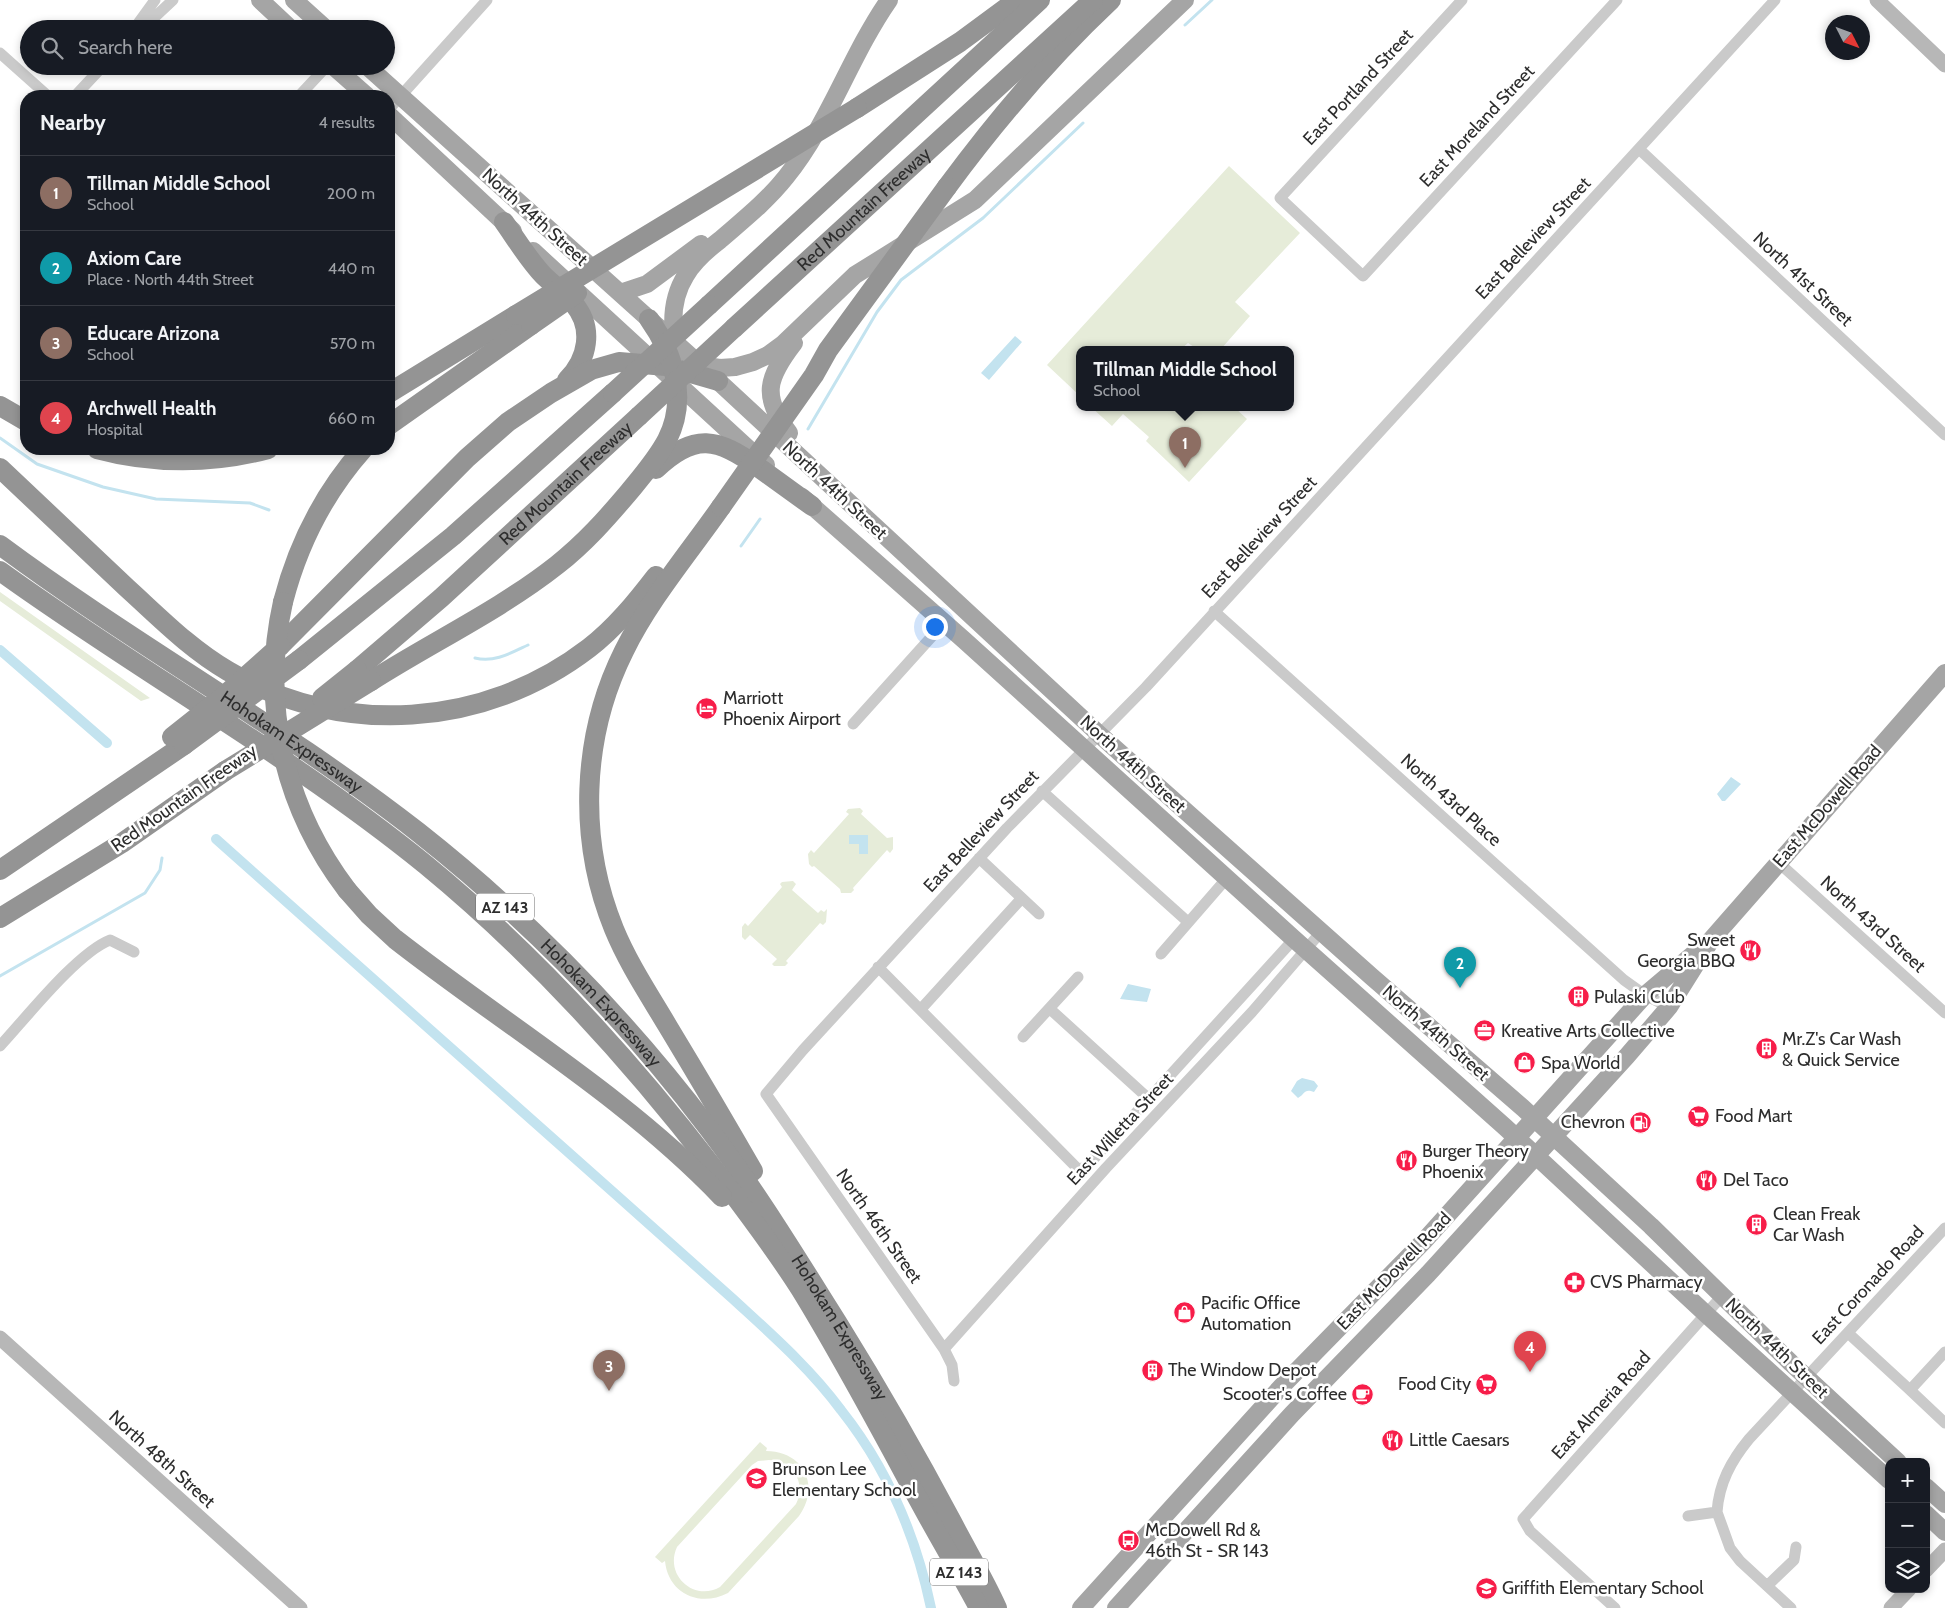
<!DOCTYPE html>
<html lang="en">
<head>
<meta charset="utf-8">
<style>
	body { margin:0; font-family:Cabin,sans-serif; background:#20242c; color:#f1f3f6 }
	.controls { position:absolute; right:15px; bottom:15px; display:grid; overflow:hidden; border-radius:10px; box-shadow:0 2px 8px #0003 }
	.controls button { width:45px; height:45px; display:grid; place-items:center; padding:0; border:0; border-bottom:1px solid #363941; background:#171b24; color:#f1f3f6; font:25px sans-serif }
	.compass { position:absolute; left:1825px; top:15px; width:45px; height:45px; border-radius:50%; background:#171b24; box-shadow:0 2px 8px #0003; rotate:132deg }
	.you { position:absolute; left:934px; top:626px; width:18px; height:18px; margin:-12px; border:4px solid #fff; border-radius:50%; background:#1a73e8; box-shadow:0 0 0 8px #1a73e833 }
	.badge { display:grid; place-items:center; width:32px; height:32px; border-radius:50%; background:#f71d49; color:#fff; font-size:16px; font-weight:700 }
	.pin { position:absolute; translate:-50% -41px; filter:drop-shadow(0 1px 2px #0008) }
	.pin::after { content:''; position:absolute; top:26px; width:18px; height:15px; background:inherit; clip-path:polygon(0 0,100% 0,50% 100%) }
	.popup { position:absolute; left:1076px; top:346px; width:218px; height:65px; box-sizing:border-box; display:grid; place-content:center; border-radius:10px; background:#171b24; filter:drop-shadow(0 1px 4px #0005); font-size:16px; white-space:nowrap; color:#9ea1a6 }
	.popup b { font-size:19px; color:#f1f3f6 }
	.popup::after { content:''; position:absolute; left:50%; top:100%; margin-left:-10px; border:10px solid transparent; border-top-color:#171b24 }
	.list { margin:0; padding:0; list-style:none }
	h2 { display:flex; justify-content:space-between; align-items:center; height:65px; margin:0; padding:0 20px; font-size:21px }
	h2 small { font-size:16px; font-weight:400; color:#9ea1a6 }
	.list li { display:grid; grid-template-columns:32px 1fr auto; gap:15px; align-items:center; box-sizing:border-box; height:75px; padding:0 20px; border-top:1px solid #363941 }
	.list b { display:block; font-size:19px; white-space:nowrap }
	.list p { margin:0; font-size:16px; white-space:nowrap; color:#9ea1a6 }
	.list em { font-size:16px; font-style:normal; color:#9ea1a6 }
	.icon { flex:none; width:28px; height:28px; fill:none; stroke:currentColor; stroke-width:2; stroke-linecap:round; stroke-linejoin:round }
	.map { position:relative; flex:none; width:1945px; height:1608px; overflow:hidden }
	.search { position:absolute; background:#171b24; box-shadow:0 2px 8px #0003; left:20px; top:20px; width:375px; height:55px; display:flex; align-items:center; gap:12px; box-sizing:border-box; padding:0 18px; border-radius:28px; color:#9ea1a6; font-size:19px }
	.panel { position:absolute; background:#171b24; box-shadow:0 2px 8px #0003; left:20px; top:90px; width:375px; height:365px; border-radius:20px }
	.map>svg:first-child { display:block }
	.green { fill:#e6ecd9; fill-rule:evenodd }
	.water { fill:#c3e3ef }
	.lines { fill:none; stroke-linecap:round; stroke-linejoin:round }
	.stream { stroke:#c3e3ef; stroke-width:3 }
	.canal { stroke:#c3e3ef; stroke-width:10 }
	.street { stroke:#cacaca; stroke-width:11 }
	.secondary { stroke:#b7b7b7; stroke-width:15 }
	.primary { stroke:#a5a5a5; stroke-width:18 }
	.highway { stroke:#949494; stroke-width:20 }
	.highway-bridge { stroke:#949494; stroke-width:20 }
	.labels { text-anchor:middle; stroke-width:5; stroke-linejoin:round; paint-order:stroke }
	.shield { fill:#fff; stroke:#6c6c6c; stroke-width:1 }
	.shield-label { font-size:16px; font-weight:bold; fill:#2d2d2d }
	.street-label { font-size:18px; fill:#2d2d2d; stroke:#fff }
	.poi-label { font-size:18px; fill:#2d2d2d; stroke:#fff; text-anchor:start }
</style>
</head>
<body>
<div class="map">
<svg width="1945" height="1608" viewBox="0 0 1945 1608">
	<rect width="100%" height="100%" fill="#fff"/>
	<!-- green -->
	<path class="green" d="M1229,166l71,67 -65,69 15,14 -29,33h-24l-9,-6 -7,6h-101v47l-33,-31z
		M1091,407h143l13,12 -58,63 -43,-41 3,-4 -26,-23 -11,12z
		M0,592l150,106 -9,3 -141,-100z
		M860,808l3,3 -2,3 26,24 6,-1v12l-3,4 -3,-3 -34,38 1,2 -3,3h-10l-1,-4 -26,-23 -2,1 -3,-3 -1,-10 3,-4 3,3 35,-39 -3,-2 2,-3z
		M793,881l3,3 -4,6 26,23 3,-3 3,2 3,-3 -1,13 -3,3 -3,-2 -34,38 2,2 -3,3h-11l-2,-2 5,-5 -27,-24 -5,5 -3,-3v-10l3,-4 3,3 34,-39 -2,-3 2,-2z
		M760,1442l7,6 -1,3c37,0 55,34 33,65l-71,77c-29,15 -60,0 -63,-32l-3,2 -7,-6zM769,1460c23,2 38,21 27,44l-76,83c-26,15 -56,-12 -43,-40l75,-82 6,-4z"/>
	<!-- water -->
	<path class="water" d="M1015,336l7,6 -33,38 -8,-7z
		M1731,777l10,7 -16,17h-3l-5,-7z
		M849,835h19v19h-9v-10h-10z
		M1128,984l23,5 -4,13 -27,-3z
		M1302,1078l12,3 4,5 -4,6c-10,-4 -9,2 -16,6l-7,-7 6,-10z"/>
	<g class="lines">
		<!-- stream -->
		<path class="stream" d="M1185,25l27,-25
			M808,429l69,-117 24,-32 82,-62 100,-95
			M0,438l37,26 66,23 53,12 94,4 19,7
			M741,546l19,-27
			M475,658c19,5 36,-5 53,-13
			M0,976l145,-83 15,-23 2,-12"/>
		<!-- canal -->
		<path class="canal" d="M0,650l107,93
			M216,839c132,118 264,235 397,353 40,36 80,71 120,107 38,35 77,69 108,111 46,58 75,126 90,198"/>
		<!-- street -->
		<path class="street" d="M1462,0l-182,198 83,78 254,-276
			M134,29l21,-29
			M142,29l31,-29
			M0,53l48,43
			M75,96l28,-30
			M299,96l28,-30
			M389,109l98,-109
			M1639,149l306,286
			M1214,611l410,369 21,15 24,12
			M853,724l91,-101
			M1042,791l146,131
			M979,858l60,56
			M1778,862l167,151
			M1161,954l66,-76
			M878,967l200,202 8,-2 28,-30 180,-198
			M921,1009l101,-111
			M1050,1009l99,90
			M1023,1037l55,-60
			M0,1046c26,-28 77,-93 110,-106l24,12
			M1848,1333l62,57
			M944,1349l162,-181 146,-156 69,-80
			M1945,1352l-35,38 35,33
			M954,1381l-2,-16 -8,-16 -178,-255 37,-44 204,-222 139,-141 629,-687
			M1717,1512l13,36 10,13 51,47
			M1688,1516l29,-4c2,-29 14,-51 32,-73l196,-211
			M1767,1586l27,-26 2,-13
			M1615,1608l-85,-77 -7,-12 199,-223"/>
		<!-- secondary -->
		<path class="secondary" d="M1877,0l68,65
			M0,1338l300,270
			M1926,1570l19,-20
			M1891,1608l18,-19"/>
		<!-- primary -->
		<path class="primary" d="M260,0l31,29
			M294,0l32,29
			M333,66l34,30
			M367,66l351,315 382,354 272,242 151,131 128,118 140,137 107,99
			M389,115l124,116
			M533,251l233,214
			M620,293l27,-9 54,-40
			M676,348c-5,-25 -4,-51 10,-73 8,-14 21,-25 34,-35 23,-20 47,-39 66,-63 43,-53 64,-121 103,-177
			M699,365l21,3 15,-1 18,-5 15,-7 15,-11 72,-69 120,-75 210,-200
			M789,433c-28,-37 -22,-55 5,-90
			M802,497l162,143 330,299 211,188 202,188 182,165
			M1926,1487l19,17
			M1926,1514l19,18
			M1081,1608l201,-222 142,-145 221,-246 52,-44
			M1116,1608l176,-194 136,-140 199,-218 42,-49 42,-67 234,-267"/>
		<!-- highway -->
		<g class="highway">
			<path d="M857,108l103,-66 57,-42"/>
			<path d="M947,187c51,-69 101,-128 164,-187"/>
			<path d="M504,222c12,17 24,37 39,53 10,10 22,18 31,29 20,24 14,55 -7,76"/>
			<path d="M709,305l331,-305"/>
			<path id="s1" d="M734,328l359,-328"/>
			<path d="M389,393l127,-78"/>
			<path d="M0,406l26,15"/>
			<path d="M389,425l142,-100"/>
			<path d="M97,449c55,15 117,15 171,0"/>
			<path d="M0,468c42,40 85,80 127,120 32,29 63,61 101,83 113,67 257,57 361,-23 26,-20 47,-46 67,-72"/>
			<path d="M656,469c39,-37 61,-31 102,-2 18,13 36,26 54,39"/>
			<path d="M721,507c-33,47 -72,93 -97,144 -43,86 -46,190 -10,278 14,34 34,64 53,96 29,48 58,97 86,146"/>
			<path id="s2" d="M0,545c136,101 285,183 418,287 109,86 208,187 291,297 47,62 87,128 128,193 41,66 79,132 115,200 15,29 32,57 45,86"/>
			<path d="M0,571c140,101 292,185 426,294 107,88 201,191 286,301 30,40 62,81 89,124 43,70 82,144 121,216 19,35 39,68 57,102"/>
			<path d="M283,602c15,-58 41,-109 80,-153"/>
			<path d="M280,646l187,-188 41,-36 43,-29 40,-23 28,-8 47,4 52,15"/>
			<path d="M299,660l154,-124 160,-143"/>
			<path id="s3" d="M357,670l84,-72 198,-182"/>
			<path d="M371,681c61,-39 129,-71 186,-116 28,-22 50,-47 72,-73 14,-17 28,-33 38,-52 21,-41 7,-86 -18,-121"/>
			<path d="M0,870l184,-125"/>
			<path d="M347,890l22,25 26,24c110,86 230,157 327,258"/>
			<path d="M0,918l122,-75 103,-72"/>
		</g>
		<!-- highway-bridge -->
		<path class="highway-bridge" d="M516,315l341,-207
			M531,325l46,-32
			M613,393l96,-88
			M639,416l95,-88
			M721,507l93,-132 14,-25 119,-163
			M283,602c-23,102 1,205 64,288
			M322,698l35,-28
			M172,737l53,-42 55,-49
			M184,745l115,-85
			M225,771l146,-90"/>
	</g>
	<!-- icons -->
	<defs>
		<symbol id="hotel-disc" viewBox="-11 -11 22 22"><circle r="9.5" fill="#f71d49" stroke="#fff"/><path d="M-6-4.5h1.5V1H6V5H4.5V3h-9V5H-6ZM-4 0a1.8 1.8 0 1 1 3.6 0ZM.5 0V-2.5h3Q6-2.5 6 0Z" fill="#fff"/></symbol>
		<symbol id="restaurant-disc" viewBox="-11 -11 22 22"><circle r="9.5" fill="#f71d49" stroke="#fff"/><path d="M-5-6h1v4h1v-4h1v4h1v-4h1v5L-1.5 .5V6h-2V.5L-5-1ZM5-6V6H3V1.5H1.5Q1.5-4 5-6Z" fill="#fff"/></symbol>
		<symbol id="building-disc" viewBox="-11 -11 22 22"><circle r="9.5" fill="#f71d49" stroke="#fff"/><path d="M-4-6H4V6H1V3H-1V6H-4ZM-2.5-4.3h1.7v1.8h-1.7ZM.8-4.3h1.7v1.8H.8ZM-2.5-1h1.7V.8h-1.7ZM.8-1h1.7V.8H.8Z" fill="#fff"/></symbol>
		<symbol id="office-disc" viewBox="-11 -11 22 22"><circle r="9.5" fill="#f71d49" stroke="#fff"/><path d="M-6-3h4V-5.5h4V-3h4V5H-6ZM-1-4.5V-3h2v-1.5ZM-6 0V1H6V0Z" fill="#fff"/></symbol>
		<symbol id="shop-disc" viewBox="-11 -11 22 22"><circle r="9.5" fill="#f71d49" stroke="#fff"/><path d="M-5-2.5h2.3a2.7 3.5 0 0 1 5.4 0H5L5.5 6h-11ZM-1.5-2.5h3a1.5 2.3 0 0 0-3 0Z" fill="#fff"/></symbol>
		<symbol id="supermarket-disc" viewBox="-11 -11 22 22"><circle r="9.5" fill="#f71d49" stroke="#fff"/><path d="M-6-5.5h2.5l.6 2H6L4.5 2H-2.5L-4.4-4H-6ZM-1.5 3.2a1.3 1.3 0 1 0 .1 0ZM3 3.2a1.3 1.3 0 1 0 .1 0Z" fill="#fff"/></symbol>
		<symbol id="fuel-disc" viewBox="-11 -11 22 22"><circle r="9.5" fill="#f71d49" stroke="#fff"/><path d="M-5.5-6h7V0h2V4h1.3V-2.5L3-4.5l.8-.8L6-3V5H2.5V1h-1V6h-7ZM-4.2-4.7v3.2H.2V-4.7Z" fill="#fff"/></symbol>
		<symbol id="pharmacy-disc" viewBox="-11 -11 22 22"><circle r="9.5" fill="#f71d49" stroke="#fff"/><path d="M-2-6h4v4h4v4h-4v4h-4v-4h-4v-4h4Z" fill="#fff"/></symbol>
		<symbol id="cafe-disc" viewBox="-11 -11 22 22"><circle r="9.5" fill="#f71d49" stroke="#fff"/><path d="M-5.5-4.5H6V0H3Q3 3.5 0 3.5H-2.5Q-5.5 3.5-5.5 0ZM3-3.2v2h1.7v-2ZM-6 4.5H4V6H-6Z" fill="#fff"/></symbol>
		<symbol id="school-disc" viewBox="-11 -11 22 22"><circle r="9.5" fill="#f71d49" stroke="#fff"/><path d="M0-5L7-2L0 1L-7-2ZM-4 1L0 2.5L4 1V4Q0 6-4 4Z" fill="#fff"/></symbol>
		<symbol id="bus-disc" viewBox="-11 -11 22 22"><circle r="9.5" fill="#f71d49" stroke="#fff"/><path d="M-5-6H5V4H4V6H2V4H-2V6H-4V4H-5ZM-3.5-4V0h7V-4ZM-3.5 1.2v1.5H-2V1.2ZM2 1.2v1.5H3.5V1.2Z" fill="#fff"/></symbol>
	</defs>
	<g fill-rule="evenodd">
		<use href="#hotel-disc" x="694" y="696" width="25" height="25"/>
		<use href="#restaurant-disc" x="1738" y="938" width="25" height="25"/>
		<use href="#building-disc" x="1566" y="984" width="25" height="25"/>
		<use href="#office-disc" x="1472" y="1018" width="25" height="25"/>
		<use href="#building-disc" x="1754" y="1036" width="25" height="25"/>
		<use href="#shop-disc" x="1512" y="1050" width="25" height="25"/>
		<use href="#supermarket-disc" x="1686" y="1104" width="25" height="25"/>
		<use href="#fuel-disc" x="1628" y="1110" width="25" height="25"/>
		<use href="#restaurant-disc" x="1394" y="1148" width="25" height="25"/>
		<use href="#restaurant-disc" x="1694" y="1168" width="25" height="25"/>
		<use href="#building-disc" x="1744" y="1212" width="25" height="25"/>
		<use href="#pharmacy-disc" x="1562" y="1270" width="25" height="25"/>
		<use href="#shop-disc" x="1172" y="1300" width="25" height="25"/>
		<use href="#building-disc" x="1140" y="1358" width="25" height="25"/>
		<use href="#supermarket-disc" x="1474" y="1372" width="25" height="25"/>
		<use href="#cafe-disc" x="1350" y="1382" width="25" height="25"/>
		<use href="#restaurant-disc" x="1380" y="1428" width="25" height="25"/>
		<use href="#school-disc" x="744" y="1466" width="25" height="25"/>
		<use href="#bus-disc" x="1116" y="1528" width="25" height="25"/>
		<use href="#school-disc" x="1474" y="1576" width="25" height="25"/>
	</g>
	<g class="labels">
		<!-- shield labels -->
		<g class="shield">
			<rect x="476" y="893.5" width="58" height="27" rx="4"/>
			<rect x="930" y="1558.5" width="58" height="27" rx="4"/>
		</g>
		<g class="shield-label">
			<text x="505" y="913">AZ 143</text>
			<text x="959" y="1578">AZ 143</text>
		</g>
		<!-- street labels -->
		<g class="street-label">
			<text transform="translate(1358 87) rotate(-47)" y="6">East Portland Street</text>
			<text transform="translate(1477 126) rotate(-47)" y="6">East Moreland Street</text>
			<text dy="6" stroke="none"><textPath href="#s1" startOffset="176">Red Mountain Freeway</textPath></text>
			<text transform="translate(535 217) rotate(42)" y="6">North 44th Street</text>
			<text transform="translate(1533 238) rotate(-47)" y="6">East Belleview Street</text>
			<text transform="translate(1803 279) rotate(43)" y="6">North 41st Street</text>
			<text dy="6" stroke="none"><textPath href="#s3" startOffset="280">Red Mountain Freeway</textPath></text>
			<text transform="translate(835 490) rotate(43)" y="6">North 44th Street</text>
			<text transform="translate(1259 537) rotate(-47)" y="6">East Belleview Street</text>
			<text dy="6" stroke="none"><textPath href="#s2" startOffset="352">Hohokam Expressway</textPath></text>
			<text transform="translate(1133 764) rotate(42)" y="6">North 44th Street</text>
			<text transform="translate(184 798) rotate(-35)" y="6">Red Mountain Freeway</text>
			<text transform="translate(1451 800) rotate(42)" y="6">North 43rd Place</text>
			<text transform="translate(1827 806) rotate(-49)" y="6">East McDowell Road</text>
			<text transform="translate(981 831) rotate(-47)" y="6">East Belleview Street</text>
			<text transform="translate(1873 924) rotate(42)" y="6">North 43rd Street</text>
			<text dy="6" stroke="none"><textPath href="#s2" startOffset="758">Hohokam Expressway</textPath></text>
			<text transform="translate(1436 1033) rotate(41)" y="6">North 44th Street</text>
			<text transform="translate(1120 1129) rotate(-47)" y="6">East Willetta Street</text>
			<text transform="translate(879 1226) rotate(55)" y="6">North 46th Street</text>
			<text transform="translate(1394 1271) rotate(-46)" y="6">East McDowell Road</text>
			<text transform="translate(1868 1285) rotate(-47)" y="6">East Coronado Road</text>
			<text dy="6" stroke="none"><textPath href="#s2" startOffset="1162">Hohokam Expressway</textPath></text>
			<text transform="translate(1777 1348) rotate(44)" y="6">North 44th Street</text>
			<text transform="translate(1601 1405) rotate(-48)" y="6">East Almeria Road</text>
			<text transform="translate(162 1459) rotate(42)" y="6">North 48th Street</text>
		</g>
		<!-- poi labels -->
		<g class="poi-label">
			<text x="723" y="704">Marriott<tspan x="723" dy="21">Phoenix Airport</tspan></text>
			<text x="1735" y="946" text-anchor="end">Sweet<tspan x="1735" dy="21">Georgia BBQ</tspan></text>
			<text x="1594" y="1003">Pulaski Club</text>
			<text x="1501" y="1037">Kreative Arts Collective</text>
			<text x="1782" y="1045">Mr.Z's Car Wash<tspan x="1782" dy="21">&amp; Quick Service</tspan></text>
			<text x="1541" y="1069">Spa World</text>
			<text x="1715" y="1122">Food Mart</text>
			<text x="1625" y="1128" text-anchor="end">Chevron</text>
			<text x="1422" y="1157">Burger Theory<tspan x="1422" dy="21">Phoenix</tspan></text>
			<text x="1723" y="1186">Del Taco</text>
			<text x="1773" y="1220">Clean Freak<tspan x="1773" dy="21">Car Wash</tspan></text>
			<text x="1590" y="1288">CVS Pharmacy</text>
			<text x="1201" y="1309">Pacific Office<tspan x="1201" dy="21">Automation</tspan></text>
			<text x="1168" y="1376">The Window Depot</text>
			<text x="1471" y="1390" text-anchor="end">Food City</text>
			<text x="1347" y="1400" text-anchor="end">Scooter's Coffee</text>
			<text x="1409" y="1446">Little Caesars</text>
			<text x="772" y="1475">Brunson Lee<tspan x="772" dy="21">Elementary School</tspan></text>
			<text x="1145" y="1536">McDowell Rd &amp;<tspan x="1145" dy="21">46th St - SR 143</tspan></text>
			<text x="1502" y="1594">Griffith Elementary School</text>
		</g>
	</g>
</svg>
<div class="controls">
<button>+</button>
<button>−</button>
<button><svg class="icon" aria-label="layers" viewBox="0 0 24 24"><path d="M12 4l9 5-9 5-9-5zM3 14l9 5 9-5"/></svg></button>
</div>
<svg class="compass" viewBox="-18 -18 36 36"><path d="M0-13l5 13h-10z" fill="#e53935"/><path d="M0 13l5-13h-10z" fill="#9ea1a6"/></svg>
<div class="you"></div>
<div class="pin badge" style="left:1185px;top:468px;background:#8d6e63">1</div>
<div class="popup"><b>Tillman Middle School</b>School</div>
<div class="pin badge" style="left:1460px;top:988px;background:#0f9aa8">2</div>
<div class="pin badge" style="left:609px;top:1391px;background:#8d6e63">3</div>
<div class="pin badge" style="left:1530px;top:1372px;background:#e0444e">4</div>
<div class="search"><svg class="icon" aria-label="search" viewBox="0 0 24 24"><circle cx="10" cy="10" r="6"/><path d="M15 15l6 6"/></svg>Search here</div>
<section class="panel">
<h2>Nearby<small>4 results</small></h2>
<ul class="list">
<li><span class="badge" style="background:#8d6e63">1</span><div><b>Tillman Middle School</b><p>School</p></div><em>200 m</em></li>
<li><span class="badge" style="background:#0f9aa8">2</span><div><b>Axiom Care</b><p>Place · North 44th Street</p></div><em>440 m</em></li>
<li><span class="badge" style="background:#8d6e63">3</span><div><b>Educare Arizona</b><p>School</p></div><em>570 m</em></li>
<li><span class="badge" style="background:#e0444e">4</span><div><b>Archwell Health</b><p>Hospital</p></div><em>660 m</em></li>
</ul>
</section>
</div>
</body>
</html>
